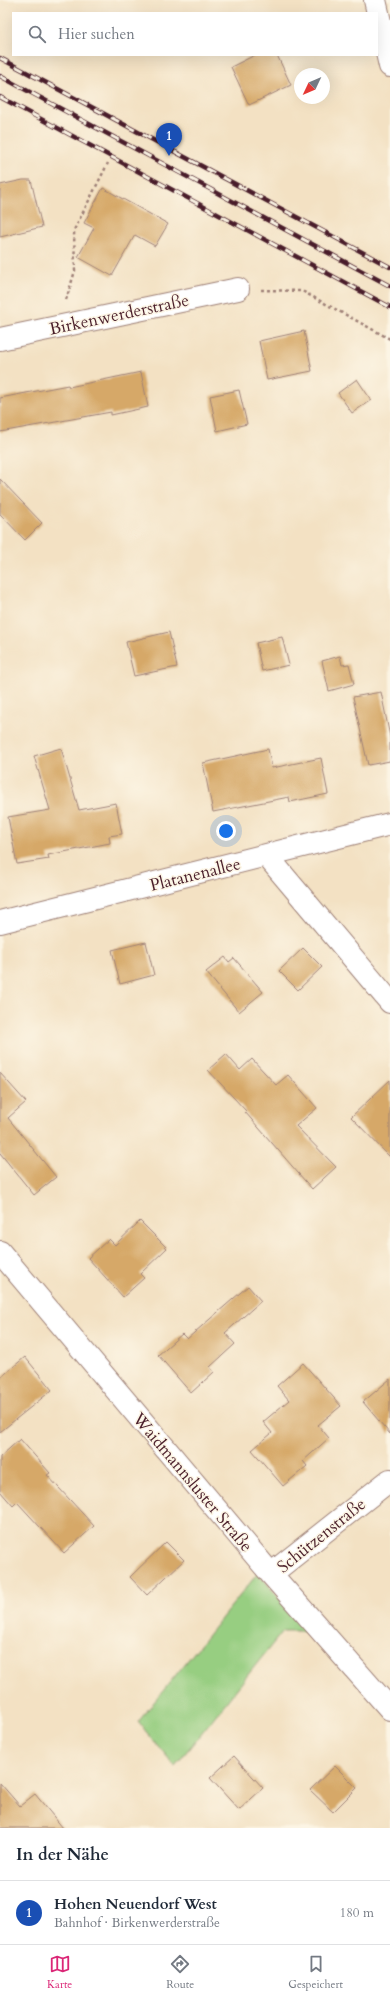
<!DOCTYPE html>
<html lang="de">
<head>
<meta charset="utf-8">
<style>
	body { margin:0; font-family:Cardo,serif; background:#f6f6f7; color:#1f2937 }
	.compass { position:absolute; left:294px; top:68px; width:36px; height:36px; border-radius:50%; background:#fff; box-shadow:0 4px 16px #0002; rotate:226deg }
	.you { position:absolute; left:226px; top:831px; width:14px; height:14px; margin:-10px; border:3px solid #fff; border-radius:50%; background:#1a73e8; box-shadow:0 0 0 6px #1a73e833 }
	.badge { display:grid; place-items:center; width:26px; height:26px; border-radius:50%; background:#db2777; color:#fff; font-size:13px; font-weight:700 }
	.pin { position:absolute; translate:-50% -33px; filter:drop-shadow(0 1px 2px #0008) }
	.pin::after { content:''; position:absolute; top:21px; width:14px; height:12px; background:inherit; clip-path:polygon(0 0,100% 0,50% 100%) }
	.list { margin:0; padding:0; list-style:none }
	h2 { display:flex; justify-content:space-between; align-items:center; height:52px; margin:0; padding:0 16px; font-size:17px }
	h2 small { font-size:13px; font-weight:400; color:#747a83 }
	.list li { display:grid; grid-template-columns:26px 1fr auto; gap:12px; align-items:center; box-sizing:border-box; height:64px; padding:0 16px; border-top:1px solid #e0e1e3 }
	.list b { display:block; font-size:15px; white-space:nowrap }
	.list p { margin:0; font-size:13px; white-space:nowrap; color:#747a83 }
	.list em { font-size:13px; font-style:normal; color:#747a83 }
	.icon { flex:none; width:22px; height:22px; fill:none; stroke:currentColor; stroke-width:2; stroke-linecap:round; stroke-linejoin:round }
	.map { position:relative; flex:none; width:390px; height:1828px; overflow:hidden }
	.search { position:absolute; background:#fff; box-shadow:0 4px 16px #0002; left:12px; right:12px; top:12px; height:44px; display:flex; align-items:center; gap:10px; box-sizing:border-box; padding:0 14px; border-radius:0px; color:#747a83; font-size:15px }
	.sheet { height:116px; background:#fff }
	nav { display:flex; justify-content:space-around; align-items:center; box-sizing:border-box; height:56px; border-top:1px solid #e0e1e3; background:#fff; font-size:11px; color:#747a83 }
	nav a { display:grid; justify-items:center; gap:2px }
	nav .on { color:#db2777 }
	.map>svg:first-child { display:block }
	.green { fill:#97ce81; stroke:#707656 }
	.building { fill:#d6a868 }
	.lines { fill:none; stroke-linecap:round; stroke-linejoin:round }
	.minor-casing { stroke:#9e8077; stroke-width:24 }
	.path { stroke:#9e8077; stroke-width:2.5; stroke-dasharray:3 3; stroke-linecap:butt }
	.minor { stroke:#fff; stroke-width:22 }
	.rail-casing { stroke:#4a1f2b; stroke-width:4.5 }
	.rail { stroke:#fcf5e5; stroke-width:3; stroke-dasharray:9; stroke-linecap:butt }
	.labels { text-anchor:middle; stroke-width:3; stroke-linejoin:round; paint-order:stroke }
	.street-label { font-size:17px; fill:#4a1f2b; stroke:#fcf5e5 }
</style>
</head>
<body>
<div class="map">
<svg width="390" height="1828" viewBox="0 0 390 1828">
	<rect width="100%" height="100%" fill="#fcf5e5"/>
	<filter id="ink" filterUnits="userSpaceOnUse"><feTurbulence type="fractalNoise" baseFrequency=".025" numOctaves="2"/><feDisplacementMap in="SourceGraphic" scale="8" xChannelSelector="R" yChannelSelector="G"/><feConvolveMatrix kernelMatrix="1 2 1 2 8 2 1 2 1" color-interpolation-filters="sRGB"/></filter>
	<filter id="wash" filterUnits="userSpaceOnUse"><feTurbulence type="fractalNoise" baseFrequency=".012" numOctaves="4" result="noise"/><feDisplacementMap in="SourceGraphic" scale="16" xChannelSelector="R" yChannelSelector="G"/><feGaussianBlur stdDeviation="0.9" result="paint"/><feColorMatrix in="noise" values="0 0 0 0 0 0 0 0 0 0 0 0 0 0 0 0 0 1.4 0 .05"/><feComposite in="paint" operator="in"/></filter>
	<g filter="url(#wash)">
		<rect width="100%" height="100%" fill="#f3e1c3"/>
		<!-- green -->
		<path class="green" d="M258,1573l49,58h-24l-108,135 -37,-44z"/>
		<g id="blocks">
			<!-- building -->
			<path class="building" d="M255,55h22l14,30 -42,20 -18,-38z
				M23,180h8l11,47 -42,10v-52z
				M103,188l65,36 -13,22 -20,-11 -23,41 -34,-19 16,-29 -10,-5z
				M304,331l8,40 -45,9 -8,-39z
				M141,372l7,35 -37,8v-3l-111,20v-34l68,-13 1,2z
				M357,379l14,21 -19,13 -14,-20z
				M239,390l8,34 -30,7 -7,-35z
				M0,479l42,44 -17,17 -25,-26z
				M169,632l8,35 -43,9 -8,-34z
				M282,637l7,28 -27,6 -6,-28z
				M340,656l2,9 7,-1 5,20 -25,7 -7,-30z
				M381,692l9,45v24l-22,4 -15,-68z
				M61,748l18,62 37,-7 6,31 -13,2 1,7 -62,12 1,4 -32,5 -9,-47 42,-7 -16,-54z
				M268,749l4,19 49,-10 7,36 -38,8 -1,-5 -76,15 -10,-49z
				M146,942l8,33 -34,9 -8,-34z
				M303,948l19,19 -24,23 -19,-19z
				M225,957l4,5 5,-4 29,34 -24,20 -33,-40z
				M226,1054l14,16 12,-11 24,26 12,-10 29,33 -21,18 40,41 -24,22 -67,-77 1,-1 -38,-41z
				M0,1073l26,29 -18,16 48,59 -22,18 -34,-42z
				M390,1080v77l-39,-40z
				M140,1221l27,27 -27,26 4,4 -21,19 -35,-39 21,-19 6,6z
				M248,1286l13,15 -36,32 10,11 -25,23 4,5 -23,21 -33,-38 24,-21 5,5z
				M25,1357l27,33 -52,42v-54z
				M303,1363l38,43 -23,19 11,13 -26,23 4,5 -24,20 -31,-36 20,-17 -9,-11 26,-22 -12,-14z
				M390,1379v55l-27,-32z
				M20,1439l30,34 -3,2 47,51 -30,27 -47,-51 -4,4 -13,-15v-34z
				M166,1542l18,18 -37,35 -17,-18z
				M234,1756l29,32 -24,22 -29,-32z
				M335,1766l22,22 -24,24 -23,-22z
				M0,1783l20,23 15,-12 28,34h-63z"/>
		</g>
	</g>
	<g filter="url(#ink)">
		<use href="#blocks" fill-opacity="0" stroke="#9e8077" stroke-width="1"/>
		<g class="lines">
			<defs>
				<path id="minor" d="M375,0l15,66
					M0,339l238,-50
					M267,856l123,146
					M0,922l390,-98
					M0,1252l271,322 119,135
					M271,1574l119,-94"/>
			</defs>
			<!-- minor casing -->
			<use href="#minor" class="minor-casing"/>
			<!-- path -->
			<path class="path" d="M261,290l41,1 88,48
				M66,300l9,-29 -1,-41 34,-67"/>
			<!-- minor -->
			<use href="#minor" class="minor"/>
			<defs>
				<path id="rail" d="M0,58l390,209
					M0,76l390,210
					M0,97l390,210"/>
			</defs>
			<!-- rail casing -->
			<use href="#rail" class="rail-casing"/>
			<!-- rail -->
			<use href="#rail" class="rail"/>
		</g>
	</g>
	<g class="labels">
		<!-- street labels -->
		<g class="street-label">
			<text transform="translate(119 314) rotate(-12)" y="6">Birkenwerderstraße</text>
			<text transform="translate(195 874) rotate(-14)" y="6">Platanenallee</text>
			<text transform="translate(193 1482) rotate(50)" y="6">Waidmannsluster Straße</text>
			<text transform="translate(321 1535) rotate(-39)" y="6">Schützenstraße</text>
		</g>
	</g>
</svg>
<svg class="compass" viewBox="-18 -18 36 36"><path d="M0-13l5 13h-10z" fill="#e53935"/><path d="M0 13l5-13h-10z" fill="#747a83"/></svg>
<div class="you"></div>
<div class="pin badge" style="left:169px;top:156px;background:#1a4fb4">1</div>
<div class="search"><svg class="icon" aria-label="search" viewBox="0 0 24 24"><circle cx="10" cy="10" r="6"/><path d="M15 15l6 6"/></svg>Hier suchen</div>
</div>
<section class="sheet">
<h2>In der Nähe<small></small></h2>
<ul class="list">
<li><span class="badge" style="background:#1a4fb4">1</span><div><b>Hohen Neuendorf West</b><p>Bahnhof · Birkenwerderstraße</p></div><em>180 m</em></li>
</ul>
</section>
<nav>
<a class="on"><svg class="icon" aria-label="map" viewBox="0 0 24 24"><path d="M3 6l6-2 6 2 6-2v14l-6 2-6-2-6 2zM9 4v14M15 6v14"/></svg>Karte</a>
<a><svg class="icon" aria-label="directions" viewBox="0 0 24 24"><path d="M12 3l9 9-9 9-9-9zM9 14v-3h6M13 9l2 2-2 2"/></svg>Route</a>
<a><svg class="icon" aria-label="saved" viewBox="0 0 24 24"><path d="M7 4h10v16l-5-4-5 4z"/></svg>Gespeichert</a>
</nav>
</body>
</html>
